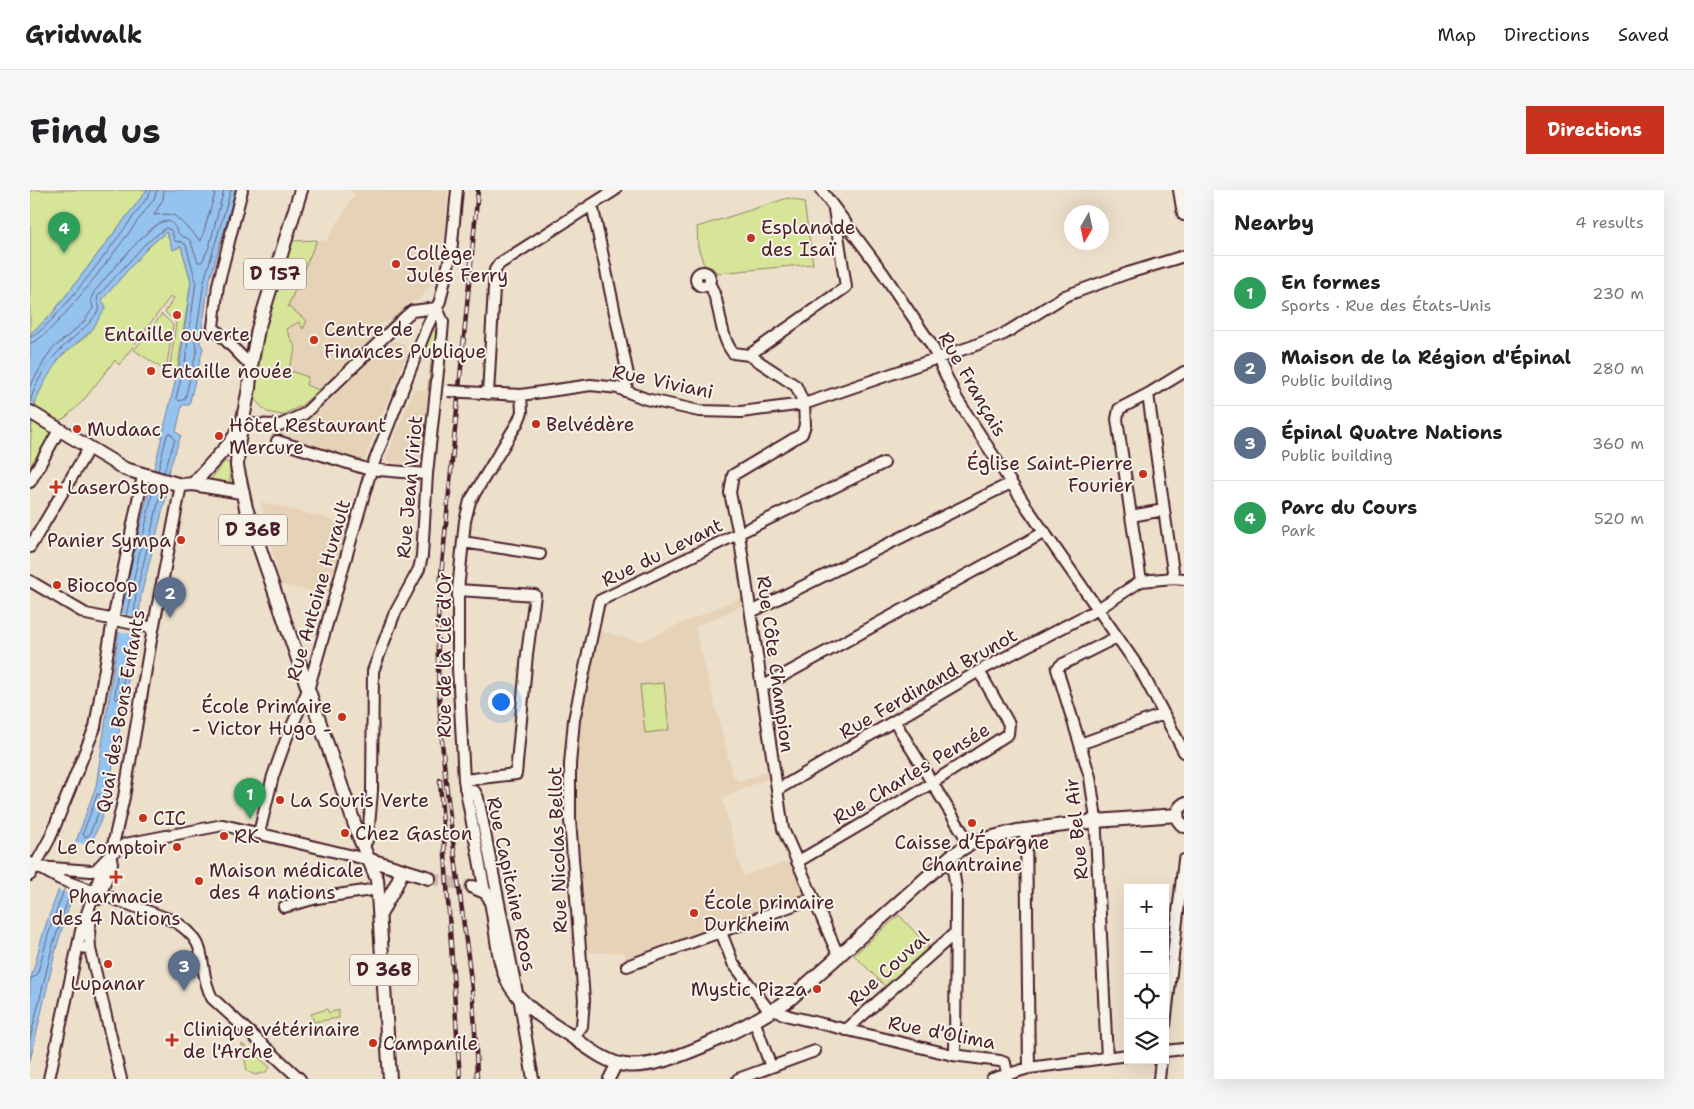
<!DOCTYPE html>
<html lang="en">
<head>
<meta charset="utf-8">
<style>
	body { margin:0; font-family:"Shantell Sans",sans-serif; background:#f6f6f6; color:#202124 }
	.controls { position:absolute; right:15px; bottom:15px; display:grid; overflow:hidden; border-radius:0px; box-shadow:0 5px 20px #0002 }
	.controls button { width:45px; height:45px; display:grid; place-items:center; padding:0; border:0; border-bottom:1px solid #e0e0e0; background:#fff; color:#202124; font:25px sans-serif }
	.compass { position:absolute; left:1034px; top:15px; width:45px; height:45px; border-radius:50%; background:#fff; box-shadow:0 5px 20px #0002; rotate:189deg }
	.you { position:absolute; left:470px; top:511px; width:18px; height:18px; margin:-12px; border:4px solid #fff; border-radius:50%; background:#1a73e8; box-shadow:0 0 0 8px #1a73e833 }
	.badge { display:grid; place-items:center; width:32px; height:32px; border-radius:50%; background:#c8321e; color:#fff; font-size:16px; font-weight:700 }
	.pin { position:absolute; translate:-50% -41px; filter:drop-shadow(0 1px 2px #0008) }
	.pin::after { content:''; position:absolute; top:26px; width:18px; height:15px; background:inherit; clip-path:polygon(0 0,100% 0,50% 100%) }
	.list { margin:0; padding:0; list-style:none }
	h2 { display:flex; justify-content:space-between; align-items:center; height:65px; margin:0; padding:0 20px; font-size:21px }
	h2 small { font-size:16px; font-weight:400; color:#757577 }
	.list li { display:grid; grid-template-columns:32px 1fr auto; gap:15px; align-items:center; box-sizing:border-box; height:75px; padding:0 20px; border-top:1px solid #e0e0e0 }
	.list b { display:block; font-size:19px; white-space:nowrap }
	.list p { margin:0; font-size:16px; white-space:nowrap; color:#757577 }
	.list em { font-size:16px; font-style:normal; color:#757577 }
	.icon { flex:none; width:28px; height:28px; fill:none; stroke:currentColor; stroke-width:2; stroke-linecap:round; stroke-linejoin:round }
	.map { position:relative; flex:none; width:1154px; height:889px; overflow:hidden; border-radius:0px }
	header { display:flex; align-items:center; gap:30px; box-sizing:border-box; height:70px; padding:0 25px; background:#fff; border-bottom:1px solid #e0e0e0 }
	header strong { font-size:24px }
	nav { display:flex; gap:28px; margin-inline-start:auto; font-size:18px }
	.intro { display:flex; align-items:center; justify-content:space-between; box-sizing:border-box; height:120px; padding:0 30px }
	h1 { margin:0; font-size:35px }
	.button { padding:12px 22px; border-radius:0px; background:#c8321e; color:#fff; font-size:18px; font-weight:700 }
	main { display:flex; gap:30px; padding:0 30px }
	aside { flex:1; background:#fff; border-radius:0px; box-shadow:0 5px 20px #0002 }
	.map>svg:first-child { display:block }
	.built { fill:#e6d2b7 }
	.green { fill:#d6e598; stroke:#908262 }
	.water { fill:#95c3ef; stroke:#7781a1 }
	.pier { fill:#ede0cb }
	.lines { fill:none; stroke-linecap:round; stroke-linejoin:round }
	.shore { stroke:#686179; stroke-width:1 }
	.major-tunnel { stroke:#ccb9ab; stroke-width:12; stroke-dasharray:12 6; stroke-linecap:butt }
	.minor-casing { stroke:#4a1f2b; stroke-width:14 }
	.major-casing { stroke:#4a1f2b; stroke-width:16 }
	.minor { stroke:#f7f3e8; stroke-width:10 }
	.major { stroke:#f7f3e8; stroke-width:12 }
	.rail-casing { stroke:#4a1f2b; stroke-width:4.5 }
	.rail { stroke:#f7f3e8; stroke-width:2.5; stroke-dasharray:8; stroke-linecap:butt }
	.minor-bridge-casing { stroke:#4a1f2b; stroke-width:14; stroke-linecap:butt }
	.minor-bridge { stroke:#f7f3e8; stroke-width:10 }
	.poi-dot { fill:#c8321e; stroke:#f7f3e8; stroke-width:2 }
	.labels { text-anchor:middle; stroke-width:4; stroke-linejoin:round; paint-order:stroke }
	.shield { fill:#f7f3e8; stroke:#7e5f64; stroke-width:1 }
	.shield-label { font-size:18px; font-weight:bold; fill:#4a1f2b }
	.poi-label { font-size:19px; fill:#4a1f2b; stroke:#f7f3e8; text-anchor:start }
	.street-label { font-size:19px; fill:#4a1f2b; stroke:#f7f3e8 }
</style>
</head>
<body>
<header>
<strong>Gridwalk</strong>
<nav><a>Map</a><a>Directions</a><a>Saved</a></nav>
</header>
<div class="intro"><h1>Find us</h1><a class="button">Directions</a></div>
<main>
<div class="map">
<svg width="1154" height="889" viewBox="0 0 1154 889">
	<rect width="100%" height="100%" fill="#ede0cb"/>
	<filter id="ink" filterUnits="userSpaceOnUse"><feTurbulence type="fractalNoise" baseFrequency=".02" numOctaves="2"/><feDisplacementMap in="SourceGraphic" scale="10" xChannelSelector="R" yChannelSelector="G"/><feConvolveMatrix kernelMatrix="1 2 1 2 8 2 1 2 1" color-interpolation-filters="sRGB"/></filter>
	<g filter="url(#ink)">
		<!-- built -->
		<path class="built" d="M317,0h101l-3,45 -14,51 -13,15 -3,-1 -9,6 -9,12 -21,8 2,7 -77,73 -19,9 -15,-3 -11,-11 -1,-8 36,-152h35l29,-47z
			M366,150l10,6 1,7 -42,105 -6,3 -77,-27 31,-18 76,-73z
			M384,199l15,2 -8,71 -5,3 -28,-3 -2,-4z
			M231,312l88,22 -20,70 -48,-9z
			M712,407l2,8 -49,22 38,149 6,5 6,-1 22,-10 2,10 -3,-1 -44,19 21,78 46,-15 16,33 -2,4 -177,63 -2,-9 -42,1 -8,-90v-93l6,-56 18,-84 42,12z"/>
		<!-- green -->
		<path class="green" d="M0,0h117l-96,125 -21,19z
			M758,8l16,4 9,62 -96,9 -4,-5 -9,-3 -6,-18 -1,-20z
			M136,42l7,18 8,-4 10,35 -15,98 -7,-5 7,-51 -11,-11 9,-14 -3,-2 -52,69 -4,-5 -32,41 -18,17 -7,3 -28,46c0,-38 2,-83 32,-112 9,-8 22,-15 29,-24 7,-9 5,-24 12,-33 17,-23 41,-48 63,-66z
			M287,50l-29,66 19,15 -4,8 -4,-7 -13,7 10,20 -8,21 20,7 -2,8 13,5 -18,16 -19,9 -15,-3 -11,-11 -1,-8 9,-66 27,-86z
			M132,124l11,11 -7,46 -32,-21z
			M403,139l3,4 -8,58 4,-37 -8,-3z
			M195,271l5,3v19l-20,-3z
			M634,493l5,47 -24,3 -5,-48z
			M869,725l30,32 -43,40 -32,-32z
			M297,819l2,4 10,-3v8l-25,4 -3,-8z
			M212,854l28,23 -4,5 -11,3 -8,-4z"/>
		<!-- water -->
		<path class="water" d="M117,0h89l-27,92 -9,61 3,5 -14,57h-7l-6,27 5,3 -13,38 -1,20 -26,102 -2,21 -16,53 6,7 -24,134 -12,29 -9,5 -9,52 -6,10 -13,43 -26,112v-79l14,-52 52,-144 29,-197 55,-227 11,-81 -10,-35 -8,4 -7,-18 -18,15 -46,53 4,7 -14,23 -32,27 -13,21 -12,23 -5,32v-99l21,-19z"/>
		<!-- pier -->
		<path class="pier" d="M91,423l20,5 -4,16 -19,-2z
			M63,649l-1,4 -6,3 -11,50 -17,-6 17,-48 9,2z"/>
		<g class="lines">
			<!-- shore -->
			<path class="shore" d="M134,0l-1,9 -9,16 12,-1 9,2 26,25 15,-51
				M0,147c19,-2 103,-120 119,-142l2,-5
				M0,153c22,-1 106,-121 124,-144l3,-9
				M0,196l21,-36 32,-27 10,-15 -2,-9 3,-7c11,-13 58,-72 72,-71 10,1 8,9 14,14 2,2 7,2 10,5l8,22h4l7,-15 15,-57
				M0,213c3,-15 16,-39 27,-50 17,-18 30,-23 43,-45l-3,-7 1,-5 47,-52 21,-16 5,2 4,11 7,1 4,3 10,36 -11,82 -9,35 3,3 6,-2 12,-50 -2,-7 9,-61 27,-91
				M128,281l9,-36 3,-2 5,6 -11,33
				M96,426l28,-131
				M104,428l2,-24 26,-107
				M90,484l4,4 -5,20 -2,2 -2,-3 2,-21z
				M68,604l4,2 -2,13 -11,26 -4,2 -2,-3z
				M0,789l7,-4 12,-43 16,-45
				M0,849l22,-91 19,-58"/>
			<!-- major-tunnel -->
			<path class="major-tunnel" d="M399,688l44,9"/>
			<defs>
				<path id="minor" d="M212,0l-24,95 -5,42 38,39
					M791,0l62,83 48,71 26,55 71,110 113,162 43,81
					M560,15l3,4 35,166 -3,16
					M666 89a7 7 0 1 1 14 0a7 7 0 1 1-14 0Z
					M679,93c13,21 9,51 24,70l16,2 47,31 8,18 1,21 -3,9 -69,41 -3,18 9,41 44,295 56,128
					M719,165l97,-68 -12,-78
					M434,202l57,3 70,-10 27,3 28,11 53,12 42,1 63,-8 169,-58 31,-12 61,-38 63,-23 56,-17
					M458,204l7,-124 4,-6 116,-74
					M1118,204l36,-22
					M211,234l39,1 24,-11 100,-96 8,-7 25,-3
					M247,251l90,28 60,5
					M0,292l29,-52
					M1101,326l-14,-97 2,-10 29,-15 16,116
					M433,352l77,12
					M0,357l59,-99
					M0,391l56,33 67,14
					M1111,391l-10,-65 33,-6 10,68
					M428,400l77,5 -8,59 -11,120 -52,6
					M721,422l260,-129
					M732,497l283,-155
					M865,532l74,121
					M1050,554l84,-30
					M435,598l10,4 3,6 39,195
					M747,600l202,-119 119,-62 43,-28 33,-3 10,1
					M996,640l3,238
					M229,643l14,-57 14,-39 21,-47 63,-220 56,-143 13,-26 11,-48 6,-63
					M334,656l4,-8 4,-47 1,-120 21,-56 25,-46 3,-13 5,-82 15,-140 1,-12 -6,-14
					M921,666l5,32 -1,167
					M767,672l135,-79 76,-49 1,-10 -30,-53
					M1,673l29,16 114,42c40,24 21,44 38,77l88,81
					M8,677l53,4 5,-1 15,-16 14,-10 98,-19 147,35
					M0,685l20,-37 45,-111 18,-107 30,-144
					M455,702l-21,-112 -6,-112v-78l7,-69 5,-20 48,-79 4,-10 -1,-17
					M69,709l13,-36 -1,-4
					M254,717l33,-9 61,-9
					M691,742l12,31 37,49
					M48,756l12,3 31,130
					M60,759l-1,-22 4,-12
					M597,776l186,-68
					M489,807l14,82
					M743,820l16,6 164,39 47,6 5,2 2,11
					M724,830l17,47
					M1135,835l19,-165
					M816,840l109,-97
					M543,848l9,-12 2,-26 -14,-180v-56l4,-44 25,-119 285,-138
					M1135,861l19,-2
					M1077,868l-12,-246 -5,-35 -33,-108 4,-4 56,-28
					M19,889l32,-148 21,-61 9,-16 13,-57 27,-157 30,-155
					M579,889l8,-16
					M708,889l77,-28
					M962,889l37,-11 99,-13
					M1129,889l2,-19"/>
				<path id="major" d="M271,0l-43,139 -7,37 -2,22 -11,57 -1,21 9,42 113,329 18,42 13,200
					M1150,0l4,24
					M0,222l95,57 56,16 12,-1 48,8
					M163,294l37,-41 8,-12
					M1154,614c-9,6 -9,16 0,22
					M340,670l59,18
					M443,697l12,5 5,6c7,26 6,67 21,89 13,20 35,33 55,46 18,11 37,29 59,32 42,6 128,-42 164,-65l162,-144 22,-14 44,-11 79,-10 81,-6
					M351,723c7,-16 17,-27 21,-43"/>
			</defs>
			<!-- minor casing -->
			<use href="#minor" class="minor-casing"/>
			<!-- major casing -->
			<use href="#major" class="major-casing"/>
			<!-- minor -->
			<use href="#minor" class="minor"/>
			<!-- major -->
			<use href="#major" class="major"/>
			<defs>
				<path id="rail" d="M410,590l20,299
					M447,889c-1,-33 -2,-66 -6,-98 -15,-127 -39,-255 -32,-384l39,-407"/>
			</defs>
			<!-- rail casing -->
			<use href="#rail" class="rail-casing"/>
			<!-- rail -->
			<use href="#rail" class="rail"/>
			<defs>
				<path id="minor-bridge" d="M418,201l16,1"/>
			</defs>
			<!-- minor-bridge casing -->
			<use href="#minor-bridge" class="minor-bridge-casing"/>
			<!-- minor-bridge -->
			<use href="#minor-bridge" class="minor-bridge"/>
		</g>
	</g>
	<!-- markers -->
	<g class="poi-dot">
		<circle cx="721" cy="48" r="5"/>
		<circle cx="366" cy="74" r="5"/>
		<circle cx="147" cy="125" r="5"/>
		<circle cx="284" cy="150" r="5"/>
		<circle cx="121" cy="181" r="5"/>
		<circle cx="506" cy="234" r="5"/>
		<circle cx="47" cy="239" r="5"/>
		<circle cx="189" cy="246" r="5"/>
		<circle cx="1113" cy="284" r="5"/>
		<path d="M23.5 289.5h5v5h5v5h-5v5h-5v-5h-5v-5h5z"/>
		<circle cx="151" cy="350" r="5"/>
		<circle cx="27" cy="395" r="5"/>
		<circle cx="312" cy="527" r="5"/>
		<circle cx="250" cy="610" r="5"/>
		<circle cx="113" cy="628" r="5"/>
		<circle cx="942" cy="633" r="5"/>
		<circle cx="315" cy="643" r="5"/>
		<circle cx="194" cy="646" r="5"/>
		<circle cx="147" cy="657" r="5"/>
		<path d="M83.5 679.5h5v5h5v5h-5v5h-5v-5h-5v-5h5z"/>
		<circle cx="169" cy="691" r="5"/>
		<circle cx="664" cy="723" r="5"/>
		<circle cx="78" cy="774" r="5"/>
		<circle cx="787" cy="799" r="5"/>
		<path d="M139.5 842.5h5v5h5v5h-5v5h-5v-5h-5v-5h5z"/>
		<circle cx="343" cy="853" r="5"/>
	</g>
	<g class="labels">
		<!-- shield labels -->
		<g class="shield">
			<rect x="214" y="68.5" width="62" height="31" rx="4"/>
			<rect x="189" y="324.5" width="68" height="31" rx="4"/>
			<rect x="320" y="764.5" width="68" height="31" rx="4"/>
		</g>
		<g class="shield-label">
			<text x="245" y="90">D 157</text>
			<text x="223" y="346">D 36B</text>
			<text x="354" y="786">D 36B</text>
		</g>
		<!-- poi labels -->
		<g class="poi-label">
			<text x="731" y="44">Esplanade<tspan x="731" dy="22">des Isaï</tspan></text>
			<text x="376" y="70">Collège<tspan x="376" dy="22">Jules Ferry</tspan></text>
			<text x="294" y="146">Centre de<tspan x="294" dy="22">Finances Publique</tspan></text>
			<text x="147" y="151" text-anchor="middle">Entaille ouverte</text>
			<text x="131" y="188">Entaille nouée</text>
			<text x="516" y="241">Belvédère</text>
			<text x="199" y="242">Hôtel Restaurant<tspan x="199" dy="22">Mercure</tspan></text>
			<text x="57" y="246">Mudaac</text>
			<text x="1103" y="280" text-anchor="end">Église Saint-Pierre<tspan x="1103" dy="22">Fourier</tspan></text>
			<text x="37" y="304">LaserOstop</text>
			<text x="141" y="357" text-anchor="end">Panier Sympa</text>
			<text x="37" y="402">Biocoop</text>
			<text x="302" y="523" text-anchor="end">École Primaire<tspan x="302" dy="22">- Victor Hugo -</tspan></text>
			<text x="260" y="617">La Souris Verte</text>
			<text x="123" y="635">CIC</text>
			<text x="325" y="650">Chez Gaston</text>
			<text x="204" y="653">RK</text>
			<text x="942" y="659" text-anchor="middle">Caisse d’Épargne<tspan x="942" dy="22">Chantraine</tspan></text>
			<text x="137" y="664" text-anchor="end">Le Comptoir</text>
			<text x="179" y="687">Maison médicale<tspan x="179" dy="22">des 4 nations</tspan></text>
			<text x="86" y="713" text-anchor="middle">Pharmacie<tspan x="86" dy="22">des 4 Nations</tspan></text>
			<text x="674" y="719">École primaire<tspan x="674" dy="22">Durkheim</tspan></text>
			<text x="78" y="800" text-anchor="middle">Lupanar</text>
			<text x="777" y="806" text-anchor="end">Mystic Pizza</text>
			<text x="153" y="846">Clinique vétérinaire<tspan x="153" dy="22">de l'Arche</tspan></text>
			<text x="353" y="860">Campanile</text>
		</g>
		<!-- street labels -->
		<g class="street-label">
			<text transform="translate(633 191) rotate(12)" y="7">Rue Viviani</text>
			<text transform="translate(943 194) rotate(60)" y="7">Rue Français</text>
			<text transform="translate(379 297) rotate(-85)" y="7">Rue Jean Viriot</text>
			<text transform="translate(632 362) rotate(-26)" y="7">Rue du Levant</text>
			<text transform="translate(288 400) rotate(-74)" y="7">Rue Antoine Hurault</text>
			<text transform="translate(414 465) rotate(-90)" y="7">Rue de la Clé d'Or</text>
			<text transform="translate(746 474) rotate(82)" y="7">Rue Côte Champion</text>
			<text transform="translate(898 493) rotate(-30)" y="7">Rue Ferdinand Brunot</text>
			<text transform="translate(90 521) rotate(-80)" y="7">Quai des Bons Enfants</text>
			<text transform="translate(881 583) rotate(-31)" y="7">Rue Charles Pensée</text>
			<text transform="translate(1046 639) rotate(-96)" y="7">Rue Bel Air</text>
			<text transform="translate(527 660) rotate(-92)" y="7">Rue Nicolas Bellot</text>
			<text transform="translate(482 694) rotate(78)" y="7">Rue Capitaine Roos</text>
			<text transform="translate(858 778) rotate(-42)" y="7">Rue Couval</text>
			<text transform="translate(912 842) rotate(11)" y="7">Rue d'Olima</text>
		</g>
	</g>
</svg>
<div class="controls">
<button>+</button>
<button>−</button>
<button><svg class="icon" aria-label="locate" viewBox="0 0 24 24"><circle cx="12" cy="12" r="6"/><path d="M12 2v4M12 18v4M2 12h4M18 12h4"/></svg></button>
<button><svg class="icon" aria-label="layers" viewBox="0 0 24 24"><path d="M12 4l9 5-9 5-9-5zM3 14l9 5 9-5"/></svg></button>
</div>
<svg class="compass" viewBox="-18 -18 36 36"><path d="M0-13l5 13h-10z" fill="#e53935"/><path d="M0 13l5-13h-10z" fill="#757577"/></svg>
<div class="you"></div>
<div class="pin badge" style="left:220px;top:629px;background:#2e9e5b">1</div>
<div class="pin badge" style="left:140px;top:428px;background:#5c6f8a">2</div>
<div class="pin badge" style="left:154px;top:801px;background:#5c6f8a">3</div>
<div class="pin badge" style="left:34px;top:63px;background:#2e9e5b">4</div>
</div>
<aside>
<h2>Nearby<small>4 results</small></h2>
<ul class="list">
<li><span class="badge" style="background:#2e9e5b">1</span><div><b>En formes</b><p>Sports · Rue des États-Unis</p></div><em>230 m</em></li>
<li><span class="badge" style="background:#5c6f8a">2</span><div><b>Maison de la Région d'Épinal</b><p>Public building</p></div><em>280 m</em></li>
<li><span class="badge" style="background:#5c6f8a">3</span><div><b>Épinal Quatre Nations</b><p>Public building</p></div><em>360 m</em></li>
<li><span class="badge" style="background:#2e9e5b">4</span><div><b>Parc du Cours</b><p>Park</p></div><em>520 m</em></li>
</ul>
</aside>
</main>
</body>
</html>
